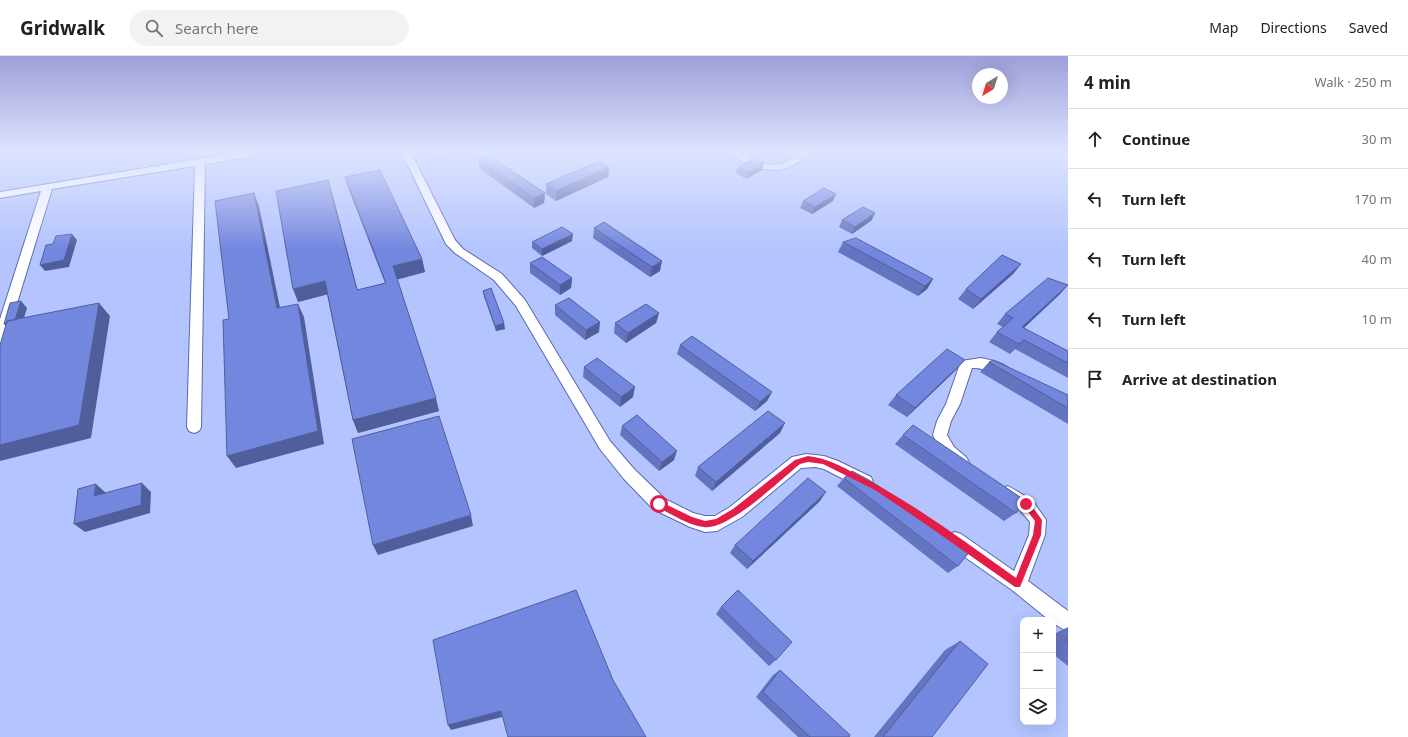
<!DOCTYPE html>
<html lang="en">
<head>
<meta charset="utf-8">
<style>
	body { margin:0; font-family:"Noto Sans",sans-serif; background:#f2f2f2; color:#202124 }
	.controls { position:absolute; right:12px; bottom:12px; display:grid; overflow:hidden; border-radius:8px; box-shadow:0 4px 16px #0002 }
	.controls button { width:36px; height:36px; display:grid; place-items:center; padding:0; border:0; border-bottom:1px solid #e0e0e0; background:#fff; color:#202124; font:20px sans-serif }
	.compass { position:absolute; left:972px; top:12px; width:36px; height:36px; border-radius:50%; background:#fff; box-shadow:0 4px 16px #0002; rotate:218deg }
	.stop { position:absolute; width:12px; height:12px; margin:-9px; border:3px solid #e11d48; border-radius:50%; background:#fff }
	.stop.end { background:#e11d48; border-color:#fff; box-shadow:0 1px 4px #0008 }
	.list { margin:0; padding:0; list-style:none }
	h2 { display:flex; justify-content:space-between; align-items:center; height:52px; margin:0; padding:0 16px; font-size:17px }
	h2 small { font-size:13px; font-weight:400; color:#757577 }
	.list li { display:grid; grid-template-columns:26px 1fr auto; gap:12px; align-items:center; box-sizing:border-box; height:60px; padding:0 16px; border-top:1px solid #e0e0e0 }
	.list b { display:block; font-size:15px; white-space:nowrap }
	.list em { font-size:13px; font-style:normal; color:#757577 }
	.icon { flex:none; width:22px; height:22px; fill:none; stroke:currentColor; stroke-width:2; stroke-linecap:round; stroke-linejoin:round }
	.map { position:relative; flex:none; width:1068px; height:681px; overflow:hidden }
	header { display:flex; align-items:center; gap:24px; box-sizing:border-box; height:56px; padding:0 20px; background:#fff; border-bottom:1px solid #e0e0e0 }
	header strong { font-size:19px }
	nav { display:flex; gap:22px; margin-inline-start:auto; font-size:14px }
	.search { width:280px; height:36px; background:#f2f2f2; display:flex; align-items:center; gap:10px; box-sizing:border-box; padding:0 14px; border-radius:22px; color:#757577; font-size:15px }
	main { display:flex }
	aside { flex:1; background:#fff }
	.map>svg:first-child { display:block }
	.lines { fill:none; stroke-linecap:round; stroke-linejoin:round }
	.street-casing { stroke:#5968aa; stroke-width:2 }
	.street { fill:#fff; fill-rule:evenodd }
	.wall { fill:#6474c0 }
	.shaded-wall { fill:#515e9c }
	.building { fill:#7487df; stroke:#515e9c }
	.route { fill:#e11d48 }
</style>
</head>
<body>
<header>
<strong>Gridwalk</strong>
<div class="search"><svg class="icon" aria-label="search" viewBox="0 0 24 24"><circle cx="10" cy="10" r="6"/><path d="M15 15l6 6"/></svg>Search here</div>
<nav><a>Map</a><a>Directions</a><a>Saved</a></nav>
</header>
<main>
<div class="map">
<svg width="1068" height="681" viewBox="0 0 1068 681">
	<rect width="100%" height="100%" fill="#b4c4fe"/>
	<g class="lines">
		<defs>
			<path id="street" d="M235,97h23l-4,3 -49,8 -4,263 -2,4 -5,2 -5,-2 -2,-4 8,-261 -143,23 -46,150 -1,3 -5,2v-25l41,-128 -41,7v-6z
				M402,97h9l44,87 8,9 39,25 23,26 85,141 24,28 31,30 28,14 12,3h10l15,-9 62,-50 14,-3 18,2 14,5 33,16 2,5 -2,5 -6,2 -6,-2 -35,-18 -9,-2 -14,1 -59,49 -25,14 -12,1 -15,-5 -37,-18 -29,-30 -24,-30 -84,-143 -22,-26 -39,-27 -9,-9z
				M434,97h14c-3,4 -11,4 -14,0z
				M731,97h12l17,9 13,3 9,-1 16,-11h10c-17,20 -39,21 -61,10 -6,-3 -12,-5 -16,-10z
				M981,302c9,2 26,5 31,14l-2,4c-11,3 -23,-9 -38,-8l-12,36 -9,17 -4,14 7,12 12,10 3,5 -3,5c-16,5 -27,-20 -33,-32l4,-14 9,-17 15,-43z
				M1008,430l24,14 14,20 -1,15 -17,46 40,30v21l-15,-9v-3h-4l-37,-30 -63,-44 -2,-6 2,-6 6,-2 6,2 53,37 15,-36 1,-13 -10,-12 -18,-12 -2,-5 2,-5z"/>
		</defs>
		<!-- street casing -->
		<use href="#street" class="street-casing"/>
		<!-- street -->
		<use href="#street" class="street"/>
	</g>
	<!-- wall -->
	<path class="wall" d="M757,97h21l-10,6z
		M478,103l67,34 -1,10 -10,5 -55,-40z
		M764,108l-2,6 -16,9 -10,-6 2,-6z
		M609,111l-1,10 -52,24 -10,-7v-10z
		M345,121l77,82 3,13 -28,7 42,132 -81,22 -5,-13 -26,-126 -29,8 34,-109 25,97 28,-7 -36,-93z
		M803,145h30l-21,13 -12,-6z
		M842,164h30l-20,14 -13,-7z
		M594,172l66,43 -10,6 -57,-39z
		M572,185l-30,15 -10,-8v-6z
		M843,186l90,37 -6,10 -9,7 -80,-44z
		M530,207l42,15 -1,10 -11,7 -30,-22z
		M1021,208l-8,10 -40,35 -15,-10 8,-10z
		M1068,229l-9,10 -35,33 44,23v27l-53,-29 -5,5 -21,-12 8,-10 6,-5 -6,-3 8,-10z
		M483,235l22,38 -9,2 -12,-34z
		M555,249l44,27 -14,8 -30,-25z
		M659,257l-3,10 -30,20 -12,-10 1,-10z
		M680,289l92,47 -5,9 -12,10 -78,-57z
		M989,306l79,33v29l-88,-52z
		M584,311l49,30 -13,10 -37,-30z
		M956,314l-49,47 -19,-12 8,-10z
		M622,370l52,34 -15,11 -39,-36z
		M780,377l-68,58 -17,-15 3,-9z
		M903,379l113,78 -12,8 -109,-77z
		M844,422l114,88 -10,7 -111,-87z
		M820,445l-73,68 -17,-16 5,-8z
		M721,551l55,53 -7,6 -53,-52z
		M1068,571v39l-15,-12v-17l3,-4z
		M960,585l-28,96h-58l71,-87z
		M780,614l69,67h-51l-42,-40 17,-22z"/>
	<!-- shaded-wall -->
	<path class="shaded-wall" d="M769,97h9l-10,6z
		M764,108l-2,6 -16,9 2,-7z
		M609,111l-1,10 -52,24v-10z
		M328,124l4,13 29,110 -4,-13z
		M254,137l5,13 24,116 -6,-14z
		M545,137l-1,10 -10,5v-10z
		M836,138l-3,7 -21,13 3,-7z
		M875,157l-3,7 -20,14 3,-7z
		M72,178l5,6 -8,27 -24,4 -5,-6z
		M573,178l-1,7 -30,15v-7z
		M422,203l3,13 -29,8 -3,-14z
		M662,205l-2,10 -10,6 2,-10z
		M1021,208l-8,10 -40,35 8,-10z
		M572,222l-1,10 -11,7v-10z
		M933,223l-6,10 -9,7 7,-10z
		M325,225l4,13 -31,8 -5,-13z
		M1068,229l-9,10 -45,42 8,-10z
		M21,245l6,7 -6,20 -11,2 -6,-6z
		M99,247l11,13 -19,122 -91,23v-16z
		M298,248l6,13 20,127 -88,24 -9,-12z
		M659,257l-3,10 -30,20 2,-10z
		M600,266l-1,10 -14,8 1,-10z
		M504,267l1,6 -9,2 -1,-5z
		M1024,284l-14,14 9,-10z
		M965,304l-9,10 -49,47 8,-9z
		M635,331l-2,10 -13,10 1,-10z
		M772,336l-5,9 -12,10 5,-9z
		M436,342l3,13 -81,22 -5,-13z
		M785,367l-5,10 -68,58 4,-9z
		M677,395l-3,9 -15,11 3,-9z
		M142,427l9,9 -1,21 -65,19 -11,-8z
		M96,428l10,9 -12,3z
		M826,436l-6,9 -73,68 6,-8z
		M471,459l2,11 -95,29 -5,-10z
		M501,655l1,6 -51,13 -3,-5z"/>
	<!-- building -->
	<path class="building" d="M488,99l57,38 -11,5 -56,-39z
		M752,103l12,5 -16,8 -10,-5z
		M600,105l9,6 -53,24 -10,-7z
		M380,114l42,89 -29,7 43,132 -83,22 -28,-139 -32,8 -17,-98 52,-11 29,110 29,-7 -41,-106z
		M824,132l12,6 -21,13 -12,-6z
		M254,137l23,115 21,-4 20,127 -91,25 -4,-136 6,-1 -14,-118z
		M863,151l12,6 -20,14 -13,-7z
		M604,166l58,39 -10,6 -58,-39z
		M562,171l11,7 -31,15 -10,-7z
		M72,178l-8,26 -24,5 6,-20 7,-1 3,-8z
		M856,182l77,41 -8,7 -82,-44z
		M1002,199l19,9 -40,35 -15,-10z
		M542,201l30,21 -12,7 -30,-22z
		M1048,222l20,7 -46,42 46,24v12l-44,-23 -5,4 -22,-12 16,-14 -8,-4z
		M491,232l13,35 -9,3 -12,-35z
		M569,242l31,24 -14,8 -31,-25z
		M21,245l-6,19 -8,1v2l-3,1 6,-21z
		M99,247l-20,122 -79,20v-100l7,-24z
		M646,248l13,9 -31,20 -13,-10z
		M692,280l80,56 -12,10 -80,-57z
		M947,293l18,11 -50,48 -19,-13z
		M597,302l38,29 -14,10 -37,-30z
		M993,304l75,35v13l-79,-46z
		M768,355l17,12 -69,59 -18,-15z
		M637,359l40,36 -15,11 -40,-36z
		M439,360l32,99 -98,30 -21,-106z
		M913,369l113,76 -10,12 -113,-78z
		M852,415l17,9 55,35 47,35 -13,16 -114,-88z
		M808,422l18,14 -73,69 -18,-16z
		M142,427l-1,22 -67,19 4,-35 18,-5 -2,12z
		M576,534l37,90 33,57h-138l-7,-26 -53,14 -15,-85z
		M738,534l54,52 -16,18 -55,-53z
		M1068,580v7l-3,-2z
		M960,585l28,23 -56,73h-49z
		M780,614l70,65 -1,2h-39l-47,-45z"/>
	<!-- sky -->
	<linearGradient id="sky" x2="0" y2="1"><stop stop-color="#9f9fda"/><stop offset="0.5" stop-color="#dde4ff"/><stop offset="1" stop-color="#dde4ff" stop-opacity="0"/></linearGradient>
	<rect width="1068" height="193" fill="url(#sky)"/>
	<!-- route -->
	<path class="route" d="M808,400c21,3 31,9 50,19 56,28 107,67 158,103l17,-43 2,-14 -13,-17 4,-3 3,1 13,18 -1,15 -21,52h-5l-94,-66 -46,-31 -52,-26 -15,-2 -8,2c-20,16 -72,67 -96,63 -17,-2 -32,-13 -47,-20l-1,-3 3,-3 33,16 13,4 11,-2 17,-10 62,-49z"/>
</svg>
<div class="controls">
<button>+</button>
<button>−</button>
<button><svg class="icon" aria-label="layers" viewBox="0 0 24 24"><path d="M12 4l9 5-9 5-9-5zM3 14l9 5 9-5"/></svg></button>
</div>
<svg class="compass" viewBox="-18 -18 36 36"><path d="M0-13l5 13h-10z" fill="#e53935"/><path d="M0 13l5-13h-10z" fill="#757577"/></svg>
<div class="stop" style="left:659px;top:448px"></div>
<div class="stop end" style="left:1026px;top:448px"></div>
</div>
<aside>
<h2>4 min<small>Walk · 250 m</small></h2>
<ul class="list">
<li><svg class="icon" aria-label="ahead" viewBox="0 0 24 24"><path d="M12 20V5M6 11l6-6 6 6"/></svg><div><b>Continue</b></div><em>30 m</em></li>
<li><svg class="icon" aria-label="left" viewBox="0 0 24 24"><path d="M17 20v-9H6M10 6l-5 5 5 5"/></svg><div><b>Turn left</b></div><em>170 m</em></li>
<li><svg class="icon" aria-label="left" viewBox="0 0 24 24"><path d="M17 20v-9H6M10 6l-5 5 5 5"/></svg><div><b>Turn left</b></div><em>40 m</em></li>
<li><svg class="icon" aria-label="left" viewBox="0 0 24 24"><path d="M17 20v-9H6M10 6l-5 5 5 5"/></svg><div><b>Turn left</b></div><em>10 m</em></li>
<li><svg class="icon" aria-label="arrive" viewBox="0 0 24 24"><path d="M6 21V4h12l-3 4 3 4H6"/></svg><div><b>Arrive at destination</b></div></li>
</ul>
</aside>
</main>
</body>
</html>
